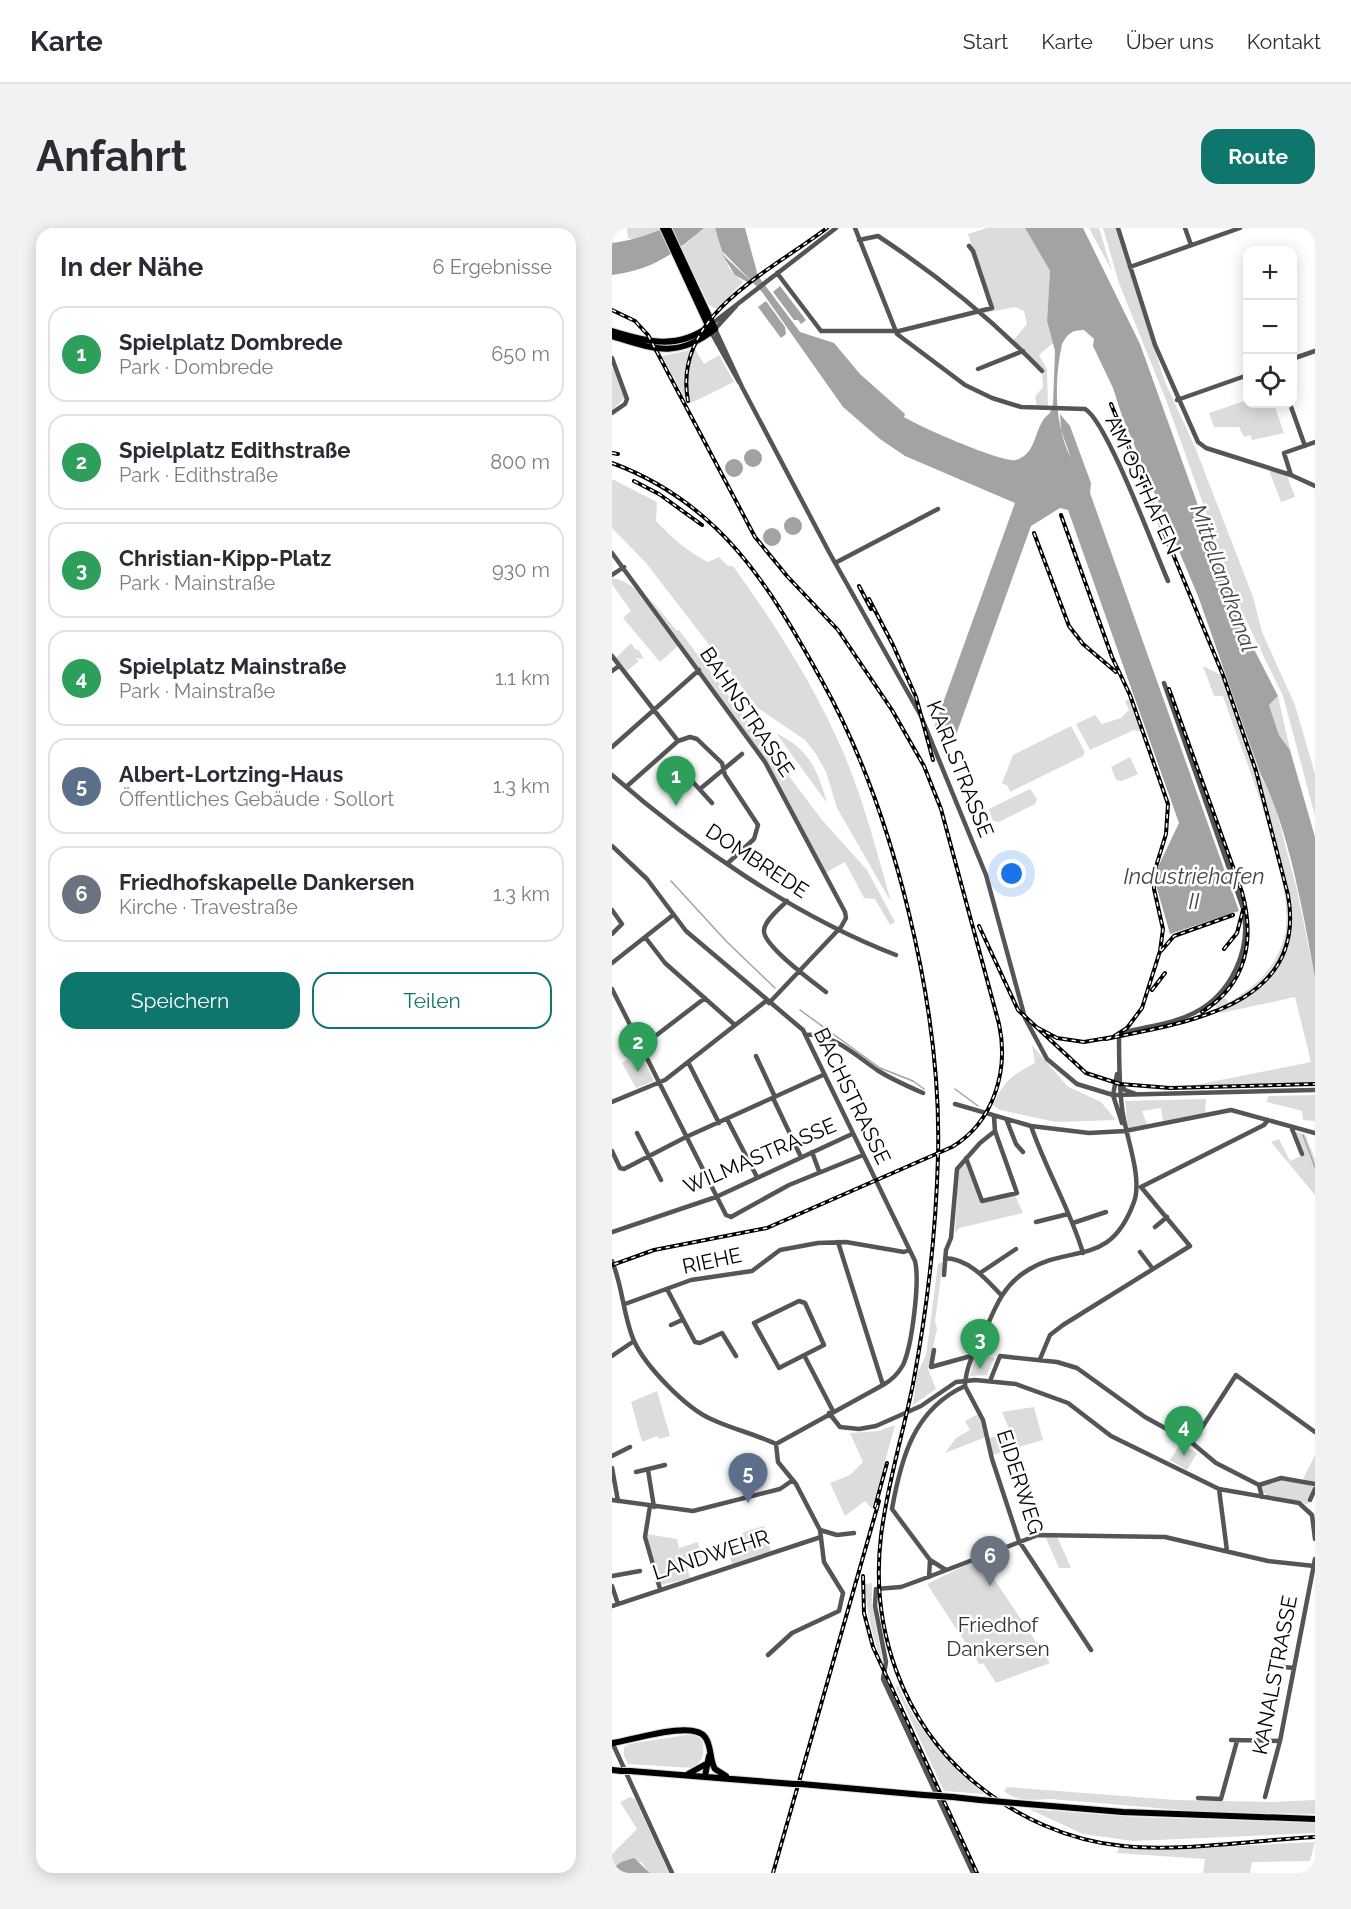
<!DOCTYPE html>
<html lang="de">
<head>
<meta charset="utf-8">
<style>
	body { margin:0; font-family:Raleway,sans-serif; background:#f2f2f3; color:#2b2b33 }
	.controls { position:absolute; right:18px; top:18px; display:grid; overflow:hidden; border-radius:12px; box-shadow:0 3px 15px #0003 }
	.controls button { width:54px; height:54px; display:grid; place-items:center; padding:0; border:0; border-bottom:2px solid #e1e1e2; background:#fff; color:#2b2b33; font:30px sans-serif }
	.you { position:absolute; left:400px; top:646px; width:21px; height:21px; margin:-15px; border:4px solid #fff; border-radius:50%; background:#1a73e8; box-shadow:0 0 0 9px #1a73e833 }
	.badge { display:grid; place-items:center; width:39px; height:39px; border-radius:50%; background:#0f766e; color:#fff; font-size:20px; font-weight:700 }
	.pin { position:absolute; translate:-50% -50px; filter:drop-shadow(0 2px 3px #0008) }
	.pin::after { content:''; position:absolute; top:32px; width:21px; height:18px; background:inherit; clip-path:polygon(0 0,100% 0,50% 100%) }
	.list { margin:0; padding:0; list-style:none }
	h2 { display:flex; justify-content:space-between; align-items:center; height:78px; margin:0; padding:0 24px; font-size:26px }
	h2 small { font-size:20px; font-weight:400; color:#7c7c81 }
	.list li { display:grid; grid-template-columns:39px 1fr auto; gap:18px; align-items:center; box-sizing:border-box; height:96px; margin:0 12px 12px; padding:0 12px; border:2px solid #e1e1e2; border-radius:18px }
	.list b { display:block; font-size:22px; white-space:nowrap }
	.list p { margin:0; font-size:20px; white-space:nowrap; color:#7c7c81 }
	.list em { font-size:20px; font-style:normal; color:#7c7c81 }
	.actions { display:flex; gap:12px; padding:18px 24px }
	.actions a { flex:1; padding:14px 0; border:2px solid #0f766e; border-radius:18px; text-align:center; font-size:21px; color:#0f766e }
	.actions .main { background:#0f766e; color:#fff }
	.icon { flex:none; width:33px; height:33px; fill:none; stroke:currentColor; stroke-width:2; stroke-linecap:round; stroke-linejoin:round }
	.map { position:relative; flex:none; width:703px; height:1645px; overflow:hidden; border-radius:18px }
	header { display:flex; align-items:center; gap:36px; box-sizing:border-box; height:84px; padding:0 30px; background:#fff; border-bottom:2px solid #e1e1e2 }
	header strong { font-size:28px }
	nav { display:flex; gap:33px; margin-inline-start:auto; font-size:21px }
	.intro { display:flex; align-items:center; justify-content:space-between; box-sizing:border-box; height:144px; padding:0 36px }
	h1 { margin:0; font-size:42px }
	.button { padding:15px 27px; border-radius:18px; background:#0f766e; color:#fff; font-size:21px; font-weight:700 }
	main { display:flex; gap:36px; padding:0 36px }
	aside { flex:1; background:#fff; border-radius:18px; box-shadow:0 3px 15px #0003 }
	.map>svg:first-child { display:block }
	.green { fill:#dcdcdc }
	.water { fill:#a3a3a3 }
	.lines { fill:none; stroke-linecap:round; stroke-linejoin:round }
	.stream { stroke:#a3a3a3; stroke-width:1.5 }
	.major-casing { stroke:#dbdbdb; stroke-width:8 }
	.minor { stroke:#555; stroke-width:4.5 }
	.major { stroke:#000; stroke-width:6 }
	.rail-casing { stroke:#000; stroke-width:4 }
	.rail { stroke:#fff; stroke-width:1.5; stroke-dasharray:4.5; stroke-linecap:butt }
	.major-bridge-casing { stroke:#dbdbdb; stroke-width:8; stroke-linecap:butt }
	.major-bridge { stroke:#000; stroke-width:6 }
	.labels { text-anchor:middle; stroke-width:5; stroke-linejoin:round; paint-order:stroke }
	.street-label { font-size:21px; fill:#000; stroke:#fff }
	.park-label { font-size:21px; fill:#333; stroke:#fff }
	.water-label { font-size:22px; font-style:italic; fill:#444; stroke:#fff }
</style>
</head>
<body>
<header>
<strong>Karte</strong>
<nav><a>Start</a><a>Karte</a><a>Über uns</a><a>Kontakt</a></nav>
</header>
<div class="intro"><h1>Anfahrt</h1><a class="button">Route</a></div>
<main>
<aside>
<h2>In der Nähe<small>6 Ergebnisse</small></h2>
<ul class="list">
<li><span class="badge" style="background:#2e9e5b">1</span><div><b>Spielplatz Dombrede</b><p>Park · Dombrede</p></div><em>650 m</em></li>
<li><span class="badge" style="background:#2e9e5b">2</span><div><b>Spielplatz Edithstraße</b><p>Park · Edithstraße</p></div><em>800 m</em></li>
<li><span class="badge" style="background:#2e9e5b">3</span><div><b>Christian-Kipp-Platz</b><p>Park · Mainstraße</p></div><em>930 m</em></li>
<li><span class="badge" style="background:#2e9e5b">4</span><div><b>Spielplatz Mainstraße</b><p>Park · Mainstraße</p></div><em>1.1 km</em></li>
<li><span class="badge" style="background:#5c6f8a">5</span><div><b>Albert-Lortzing-Haus</b><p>Öffentliches Gebäude · Sollort</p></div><em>1.3 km</em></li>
<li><span class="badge" style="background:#6b7280">6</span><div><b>Friedhofskapelle Dankersen</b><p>Kirche · Travestraße</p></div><em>1.3 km</em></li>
</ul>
<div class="actions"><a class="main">Speichern</a><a>Teilen</a></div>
</aside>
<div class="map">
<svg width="703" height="1645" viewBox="0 0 703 1645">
	<rect width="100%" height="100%" fill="#fff"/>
	<!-- green -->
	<path class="green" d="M15,0h38l-30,11 -7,-1z
		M92,0h11l14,40 14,14 -26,27 -8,-4 -28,-57z
		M375,0h38l25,43 -3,50 6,22 -14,12 8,14 1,39 -11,-1 -2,-10 8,-10 -1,-16 -30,-29 15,-18 -3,-13 -9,-4 -36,7 13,-6 -24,-74z
		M477,0h10l13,43z
		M491,0h13l49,154 30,65 58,150 9,35 33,73 20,69v42l-32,-120 -42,-86 -75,-210 -47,-117z
		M83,121l9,15 15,-9 15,27 -43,21 -7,-6 -22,-41z
		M1,140l12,30 -13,12v-42z
		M635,172l1,4h26l10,29 -32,7 -2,-5 -6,2 -5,-10h-25l-5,-14z
		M657,242l18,6 8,21 -14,5z
		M0,251l45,23 -1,19c16,17 32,31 52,41l11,-5 9,9h5c42,58 83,122 111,188 20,48 33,98 47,148l-54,-94 -11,-36 -10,-18 -11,-14 -47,-32 -112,-145 -34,-35z
		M0,350c31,5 49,43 67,67l-19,17 -37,-44 8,-7 -19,-27z
		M34,366l31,37 2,-1 143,190 45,50 28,52 -5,3 -15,-26 -11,-1 -19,-36 -20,11 -60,-111z
		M19,415l5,7 2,-1 6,10 -9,-1 4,3 -12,10 -11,-13z
		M591,438l26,13 32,97 13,26 23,88 18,88v104l-145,8 141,-28 -16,-65 -74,16 -6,-8 9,-8 5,5c27,-16 46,-33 55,-64 15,-51 -43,-188 -61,-242h-9z
		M666,468l12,54 -11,-15 -10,-30z
		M518,470l12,34 -8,-2 -44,20 -14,-26 19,-9 7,9 19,-6 8,-8 -4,-9z
		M459,498l14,26 -2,4 -73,36 -2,-6 -6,-3 11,-28z
		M164,505c32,15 42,37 51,70z
		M518,529l8,17 -16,7 -6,-1 -5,-13z
		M418,561l7,10 -2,5 -36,18 -6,-1 -4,-12z
		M420,817l35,41 34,16 15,18 -60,2 -56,-12 -7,-5c12,-26 18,-29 42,-42z
		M28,824l14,29 -18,7 -14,-25z
		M703,867v26l-12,-1 -1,-9 -35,-9 1,-6z
		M594,871l-1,14 -42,8 -2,-13 -19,3 6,16 -20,4 -3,-30z
		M681,903l12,3 10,25v36l-44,-53 8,-3 11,22 13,-6z
		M353,934l16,41 34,-8 8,18 -64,15 -4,5 3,-62z
		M331,1034l-8,59 2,8 -9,40 8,20 -23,16 4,-31 9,-19 12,-91z
		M372,1128l11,2 -8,16 3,1 -20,1 4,-19z
		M45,1163l13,45 -11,3 -2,-3 -15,6 -11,-40z
		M422,1179l9,33 -51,15 -4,-17 23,-4 -9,-22z
		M366,1186l8,23 -41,16 11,-15 14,-8 -5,-9z
		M283,1197l-23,84 -7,-8 -20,15 -15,-33 20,-8 13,-13 -13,-29 28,-2z
		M569,1215l16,10 -10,17 -17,-10z
		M703,1227v28l-12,-4z
		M668,1251l35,6 -8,20c-13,-9 -33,-2 -44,-13l-1,-7z
		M152,1298l7,25 -39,13 -2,-7 12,-5 -3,-16 7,-5z
		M34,1306l31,5 2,9 19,-6 4,16 -16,5 4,15 -30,7z
		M433,1308h12l14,32h-12z
		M368,1330l70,105 -54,20 -13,-20 -3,2 -53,-81z
		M260,1355v21l11,60c-11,-26 -16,-51 -18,-80z
		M286,1457c19,46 51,77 86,109l-40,-3 -48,-103z
		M80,1506l10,5c3,13 2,20 -8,29l-66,-4 -4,-8v-9l5,-3z
		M395,1559l168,13 97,2 43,-2v14l-111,-2 -154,-13c-16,1 -34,3 -46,-8z
		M18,1569l5,2 34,74h-19l-9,-11h-20l-9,7v-15l25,-25 -17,-27z
		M417,1581l106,8 180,6v10l-182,8 -50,-7z
		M703,1614l-5,19 -58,1 -2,11h-47l2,-14 -88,-6 2,-5 39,2z"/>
	<!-- water -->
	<path class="water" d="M53,0h39c-32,27 -50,41 -92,47v-32c18,-2 35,-8 53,-15z
		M103,0h30l13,48 42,56 34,11 26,31 45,40 -1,3c16,10 90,42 108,43 4,1 9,-2 12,-4 14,-11 11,-32 26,-43l-3,9 6,-18 2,-53 -8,-30 3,-50 -25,-43h58l57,116 100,278 38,74 -9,9 10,30 11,15 25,87v141c-11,-61 -26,-149 -54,-203l-63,-179 -76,-180 -9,-28 -20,-42 1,-7 -10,-9c-12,0 -16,3 -22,14 -8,37 -8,80 9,114l-10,-28 -1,-16 10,12 21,57 -1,10 149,418 -69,23 -14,-49 1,-16 22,-46 -111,-313 -8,-2 -29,18 -75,209 -22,-7 81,-225 -110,-47 -25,-17 -37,-32 -81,-115 -40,-41z
		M110,26l28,26 -1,3 -14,-8z
		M168,58l26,34 -5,4 -3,-4h-4l-21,-28z
		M154,73l19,26 1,7 -5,4 -23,-31z
		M132 230a9 9 0 1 1 18 0a9 9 0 1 1-18 0Z
		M113 240a9 9 0 1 1 18 0a9 9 0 1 1-18 0Z
		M172 298a9 9 0 1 1 18 0a9 9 0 1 1-18 0Z
		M151 309a9 9 0 1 1 18 0a9 9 0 1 1-18 0Z
		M22,1630l16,15h-38v-4l9,-7z"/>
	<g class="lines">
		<!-- stream -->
		<path class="stream" d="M59,653l56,61 48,46
			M188,782l80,58 33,13 11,8
			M343,861l23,17
			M691,907l12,32"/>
		<defs>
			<path id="major" d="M51,0l48,104
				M0,103c36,11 65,19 98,-5
				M0,108c42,13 65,23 103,-7l-47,-101
				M1,1515c20,-3 80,-23 92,-6 7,9 4,22 10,32l11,7
				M0,1542l10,1
				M18,1543l164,13
				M76,1546l18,-10
				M93,1548l4,-20
				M189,1556l123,11
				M341,1569l27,3
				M415,1576l96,8 192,7"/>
		</defs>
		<!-- major casing -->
		<use href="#major" class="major-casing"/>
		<!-- minor -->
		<path class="minor" d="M243,0l42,106 68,51 27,13 29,9 64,2c22,12 70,143 83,172
			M506,0l37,117 43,97 8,6 85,27 24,11
			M573,0l6,17
			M247,12l19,-4c59,39 115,84 164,135
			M518,39l110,-39
			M165,45l44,58h78l93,-23 -19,-57 -4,-5
			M124,78l-21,23 27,58 87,165 92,164 65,159 39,143 22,41 30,25 36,11 202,-5
			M101,95l123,-95
			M99,104l28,50
			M0,130l15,41 -2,5 -13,9
			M680,131l23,-8
			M366,141l45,-18
			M565,172l71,-25
			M678,176l15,42
			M679,247l-7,-22 31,-11
			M0,325l153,209 80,150 1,6 -5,9 -72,76
			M223,335l103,-54
			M0,347l12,-8
			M0,428l66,85
			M0,443l7,-5
			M0,519l87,-77
			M0,547c81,71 183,141 284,180
			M80,553l20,22
			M14,559l52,-46 12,-4 7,2 25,24 3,12 33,50 -4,14 -26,24
			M88,561l42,-35
			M0,618l35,33 39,52 117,99 112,231c5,20 -3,85 -12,104 -5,9 -11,15 -20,20l-107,59
			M175,673c-7,7 -22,19 -23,29 -2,15 49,52 62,62
			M0,682l10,14 -10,10
			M33,709l20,26 70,62
			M0,735l61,-48
			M0,761l114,226 5,2 58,-32 74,-30
			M194,807c25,-3 52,22 71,35 14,9 30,16 46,23
			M29,819l64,-49
			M144,828l19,41
			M76,834l31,61
			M505,846l-4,21 9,28
			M508,856l5,6 11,4
			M161,870l28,59
			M0,874l53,-22 101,-79
			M343,876l76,22 58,7 36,-2 106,-21 84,23
			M115,891l30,58
			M395,893l9,23 7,8
			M419,898c15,44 39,83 52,127
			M680,901l10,25
			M25,905l24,47
			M0,923l8,17 4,1 62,-32 137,-62
			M200,924l7,19
			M354,930l16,43 35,-8 -22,-62 -1,-14
			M529,959l123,-62 4,-5
			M424,994l32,-8
			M461,995l33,-11
			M543,999l12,-10
			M0,1004l104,-35 136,-63
			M226,1014l45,143
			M528,1024l13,17
			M333,1030c24,1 41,21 56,37
			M0,1033c11,26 11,55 22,80 12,26 52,67 77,78 21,10 44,15 65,25
			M368,1045l36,-24
			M332,1047l2,-25 5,-12 6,-69 23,-26 15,-12
			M55,1061l28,53 5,1 22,-10 14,23
			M187,1073l6,2 19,42 -45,23 -25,-45z
			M13,1076l66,-24 61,-9 28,-21 38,-7 28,-1 58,10 5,-2
			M59,1097l11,-5
			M322,1122l-3,17 40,-11
			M0,1128l22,-15
			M193,1129l28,54
			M428,1131l10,-24 13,-10 127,-79 -49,-59
			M378,1153l10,-25 57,6 20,6 68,49 47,26 24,20 43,22 3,12
			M217,1185l11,14 19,2 17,-3 45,-20 35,-24 19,-2 41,4 52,19 43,33 108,53 80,14 13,12 3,24
			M580,1215l44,-68 79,57
			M0,1228l18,-9
			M0,1240l6,33
			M36,1242l6,37
			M24,1244l29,-7
			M647,1257l22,-7 34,6
			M607,1261l8,62
			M0,1272l81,11 87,-22 13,-9
			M698,1272l5,-11
			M38,1278l-5,31 15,52
			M208,1302l17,5 17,-2
			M318,1332l16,10
			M0,1348l28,-5
			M317,1349l1,-17 -38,-51c9,-51 22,-100 73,-123
			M0,1358l6,18
			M0,1378l209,-69
			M479,1422l-72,-109 -27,-82 -9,-39 -18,-34c1,-22 11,-37 20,-55 10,-23 18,-45 40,-59 45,-30 84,-2 109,-70 9,-25 -9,-67 -12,-94 -3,-24 -3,-48 -3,-73l4,-3c24,-5 49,-8 71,-19 38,-19 58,-65 49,-105l-79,-225
			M156,1427l24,-22 47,-22 4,-18 -19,-31 -4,-32 -24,-46 -18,-22 -2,-18
			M662,1438l20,2
			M619,1512l49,1
			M0,1514l60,131
			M653,1569l15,-56 35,-182
			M586,1570l23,1 16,-58
			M361,1645l-90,-194 3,-17 -11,-56 1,-17 25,-2 22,-8 115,-44 127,2 103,24 46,5"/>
		<!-- major -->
		<use href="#major" class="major"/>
		<defs>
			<path id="rail" d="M0,82l23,11 13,14 107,202 32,39 51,54 54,80 32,56 17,43 58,215c10,46 -5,98 -47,123l-185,81 -113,22 -42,15
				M76,173c-16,-86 82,-129 139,-173
				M0,225l6,1
				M0,235c108,40 157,122 210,218 72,129 120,327 116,475 -2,76 -11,154 -25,228 -10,50 -26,101 -32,152 -11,91 21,187 93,246 42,35 95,59 149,64 58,6 132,-6 192,-9
				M22,253l25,13 43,31
				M422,305l35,93 14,18 33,28
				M247,358l12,23
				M257,371l24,46 23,52 17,63
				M557,461l73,203c13,48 5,92 -40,120
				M367,698l39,84 68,63 34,11 50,4 145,-4
				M612,721l13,-16 6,-23
				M549,723l13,-15 59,-21
				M540,762l13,-17
				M426,800l19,10 27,4 29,-5 14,-9 15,-20 18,-57 3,-22 -9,-40v-16l12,-39 2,-30 -38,-109 -18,-38 -51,-142
				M494,811c80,-17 202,-32 182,-144l-32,-124 -33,-96 -112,-271
				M263,1279l12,-44
				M251,1348l1,37 9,34 104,226
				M161,1645l106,-372"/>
		</defs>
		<!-- rail casing -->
		<use href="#rail" class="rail-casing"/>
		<!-- rail -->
		<use href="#rail" class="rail"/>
		<defs>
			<path id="major-bridge" d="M10,1543h8
				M182,1556h7
				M312,1567l29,2
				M368,1572l47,4"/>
		</defs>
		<!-- major-bridge casing -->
		<use href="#major-bridge" class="major-bridge-casing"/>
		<!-- major-bridge -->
		<use href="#major-bridge" class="major-bridge"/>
	</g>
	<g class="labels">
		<!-- street labels -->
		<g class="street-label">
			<text transform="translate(531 257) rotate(65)" y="7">AM OSTHAFEN</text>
			<text transform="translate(135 484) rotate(56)" y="7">BAHNSTRASSE</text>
			<text transform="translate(348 541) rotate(68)" y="7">KARLSTRASSE</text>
			<text transform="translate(145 633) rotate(33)" y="7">DOMBREDE</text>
			<text transform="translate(240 868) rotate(64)" y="7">BACHSTRASSE</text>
			<text transform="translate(148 928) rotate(-23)" y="7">WILMASTRASSE</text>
			<text transform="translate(100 1033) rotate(-12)" y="7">RIEHE</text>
			<text transform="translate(408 1254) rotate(72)" y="7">EIDERWEG</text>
			<text transform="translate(99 1327) rotate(-18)" y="7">LANDWEHR</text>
			<text transform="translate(663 1447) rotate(-79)" y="7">KANALSTRASSE</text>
		</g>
		<!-- park labels -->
		<g class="park-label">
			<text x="386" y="1404">Friedhof<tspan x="386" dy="24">Dankersen</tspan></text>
		</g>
		<!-- water labels -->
		<g class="water-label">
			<text transform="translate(612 350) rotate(70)" y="8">Mittellandkanal</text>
			<text x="582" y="656">Industriehafen<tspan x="582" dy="25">II</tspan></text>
		</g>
	</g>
</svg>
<div class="controls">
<button>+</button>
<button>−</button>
<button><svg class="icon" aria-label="locate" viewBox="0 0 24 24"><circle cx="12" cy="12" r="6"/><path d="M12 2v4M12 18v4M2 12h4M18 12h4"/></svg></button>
</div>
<div class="you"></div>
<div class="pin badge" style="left:64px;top:578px;background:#2e9e5b">1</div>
<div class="pin badge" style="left:26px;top:844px;background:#2e9e5b">2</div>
<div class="pin badge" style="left:368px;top:1141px;background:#2e9e5b">3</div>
<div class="pin badge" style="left:572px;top:1228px;background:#2e9e5b">4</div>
<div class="pin badge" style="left:136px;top:1275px;background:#5c6f8a">5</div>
<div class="pin badge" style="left:378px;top:1358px;background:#6b7280">6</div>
</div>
</main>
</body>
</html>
